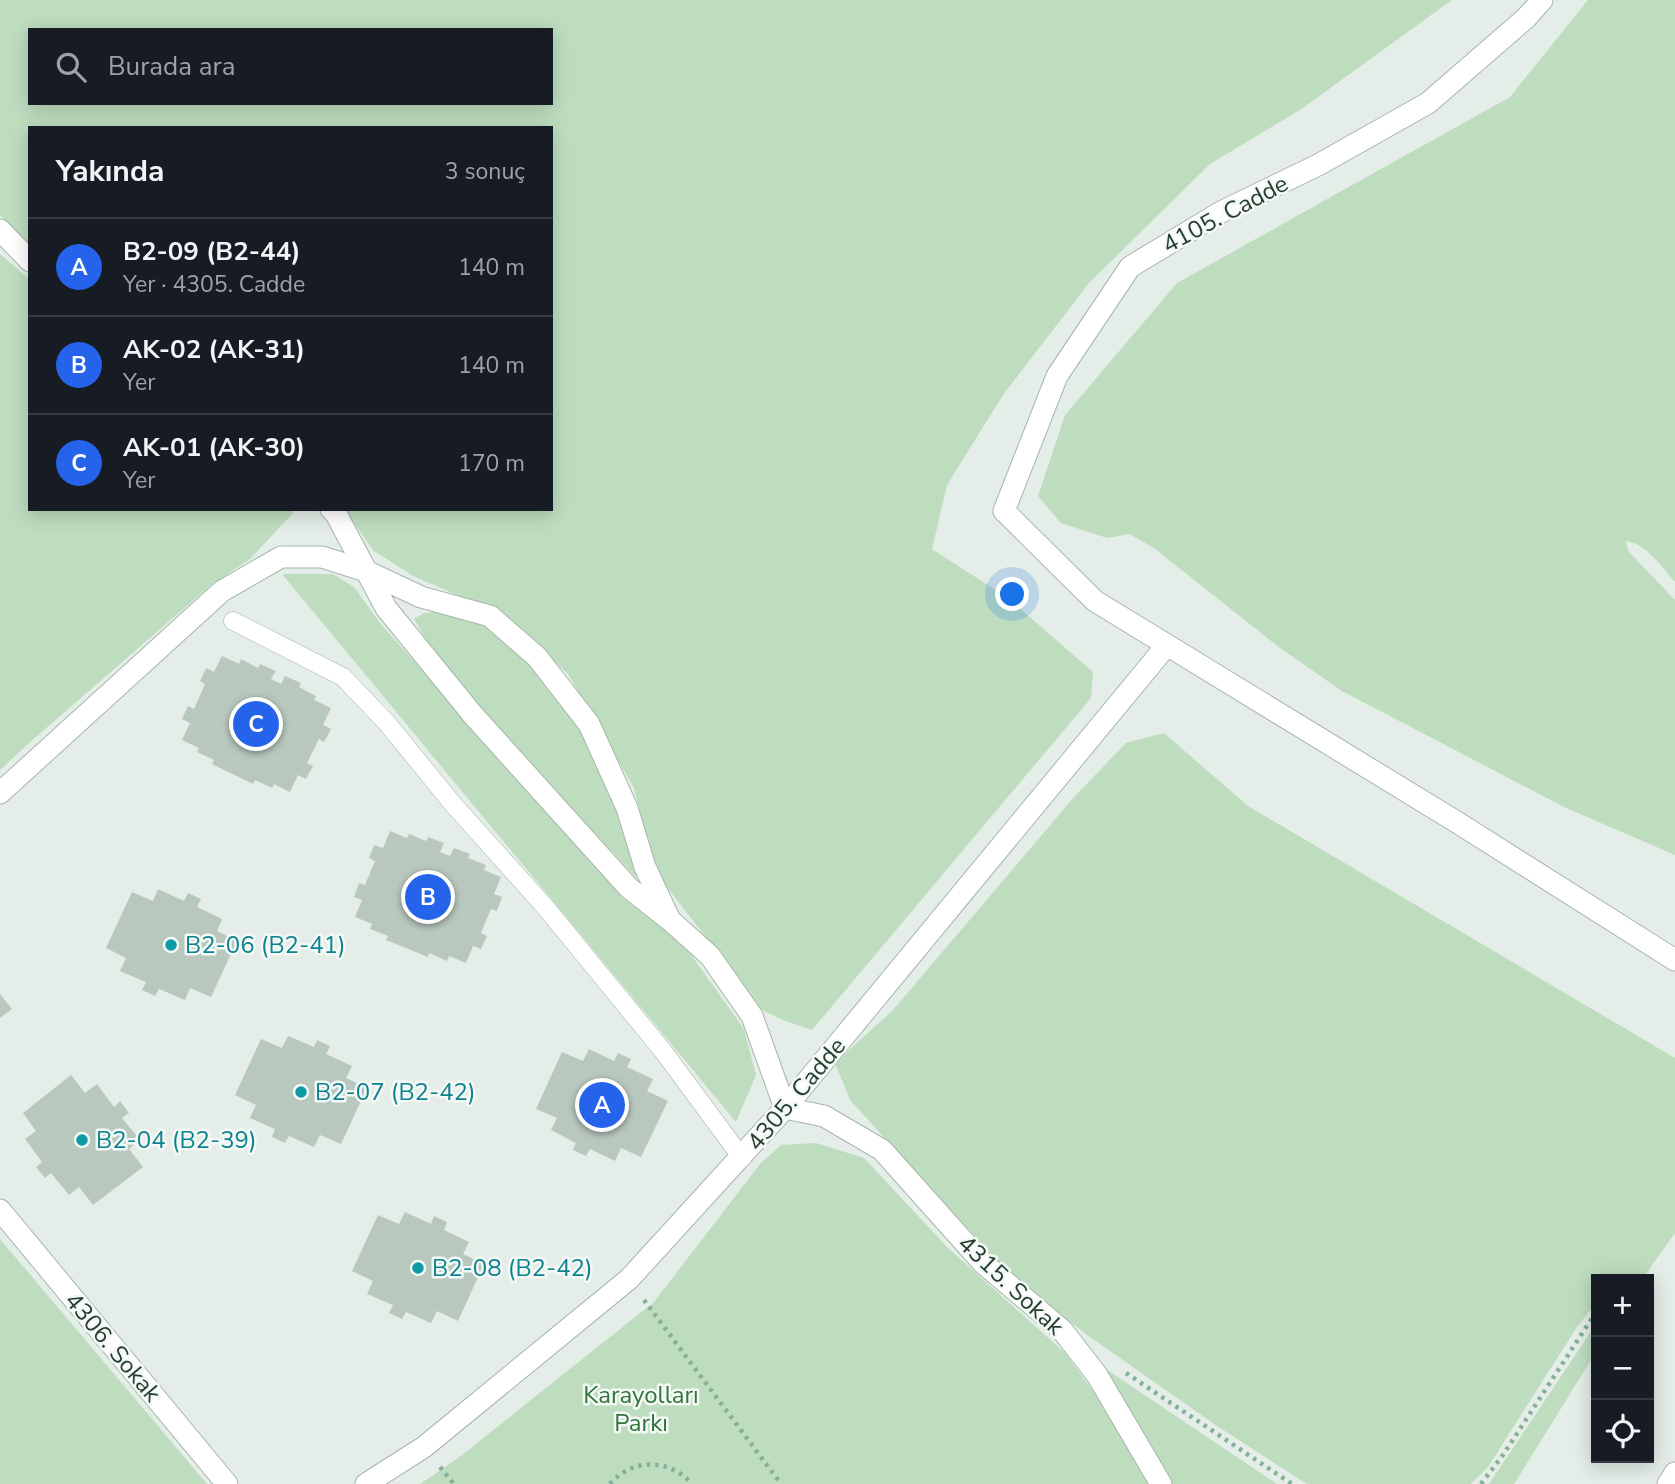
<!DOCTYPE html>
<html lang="tr">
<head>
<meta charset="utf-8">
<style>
	body { margin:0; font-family:"Nunito Sans",sans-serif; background:#242831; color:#f1f3f6 }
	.controls { position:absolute; right:21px; bottom:21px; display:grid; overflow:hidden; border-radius:0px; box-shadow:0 4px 18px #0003 }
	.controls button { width:63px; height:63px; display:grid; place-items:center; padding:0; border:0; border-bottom:2px solid #363941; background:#171b24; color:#f1f3f6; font:35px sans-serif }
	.you { position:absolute; left:1013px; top:595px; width:24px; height:24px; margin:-18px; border:5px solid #fff; border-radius:50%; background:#1a73e8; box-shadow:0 0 0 10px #1a73e833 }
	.badge { display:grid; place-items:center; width:46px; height:46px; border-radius:50%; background:#2563eb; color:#fff; font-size:23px; font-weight:700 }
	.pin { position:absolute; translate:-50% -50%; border:4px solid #fff; box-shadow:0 2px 7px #0006 }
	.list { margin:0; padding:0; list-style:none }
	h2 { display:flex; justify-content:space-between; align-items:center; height:91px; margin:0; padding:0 28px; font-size:30px }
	h2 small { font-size:23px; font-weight:400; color:#9ea1a6 }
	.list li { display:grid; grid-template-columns:46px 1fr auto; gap:21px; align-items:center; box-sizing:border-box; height:98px; padding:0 28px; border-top:2px solid #363941 }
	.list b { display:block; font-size:26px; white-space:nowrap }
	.list p { margin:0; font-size:23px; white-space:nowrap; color:#9ea1a6 }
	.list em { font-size:23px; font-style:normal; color:#9ea1a6 }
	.icon { flex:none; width:38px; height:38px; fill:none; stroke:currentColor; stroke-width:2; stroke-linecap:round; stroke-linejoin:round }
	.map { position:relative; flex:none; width:1675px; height:1484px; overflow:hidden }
	.search { position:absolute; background:#171b24; box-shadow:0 4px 18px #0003; left:28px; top:28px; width:525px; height:77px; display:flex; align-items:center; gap:18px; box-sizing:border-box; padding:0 24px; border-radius:0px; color:#9ea1a6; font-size:26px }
	.panel { position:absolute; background:#171b24; box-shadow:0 4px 18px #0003; left:28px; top:126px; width:525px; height:385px; border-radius:0px }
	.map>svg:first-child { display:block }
	.green { fill:#beddbf; fill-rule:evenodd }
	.building { fill:#b9c8bf }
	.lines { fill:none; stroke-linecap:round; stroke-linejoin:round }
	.service-casing { stroke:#a7b5ad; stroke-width:19 }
	.minor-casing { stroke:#a7b5ad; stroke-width:23 }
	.tertiary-casing { stroke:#a7b5ad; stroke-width:23 }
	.path { stroke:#85b099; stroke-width:4.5; stroke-dasharray:3.5 5; stroke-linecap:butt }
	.service { stroke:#fff; stroke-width:18 }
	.minor { stroke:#fff; stroke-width:21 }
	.tertiary { stroke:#fff; stroke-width:21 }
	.culture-dot { fill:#0f9aa8; stroke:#f5f9f6; stroke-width:2.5 }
	.labels { text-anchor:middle; stroke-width:5; stroke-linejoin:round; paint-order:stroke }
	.street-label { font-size:24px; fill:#243e31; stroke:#f5f9f6 }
	.culture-label { font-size:24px; fill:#0d838f; stroke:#f5f9f6; text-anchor:start }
	.park-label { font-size:24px; fill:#2f743a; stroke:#f5f9f6 }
</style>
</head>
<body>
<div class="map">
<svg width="1675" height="1484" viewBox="0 0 1675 1484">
	<rect width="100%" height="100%" fill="#e4ede7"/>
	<!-- green -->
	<path class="green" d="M0,0h1452l-152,110 -90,54 -121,119 -86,112 -56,90 -15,64 76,49 85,74 -2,26 -279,332 -27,-9 -23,-11 -99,-128 -13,-29 -16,-65 -66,-114 -62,-58 -93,-40 -39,-25 -30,-42h207v-381h-521v119l-30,-32zM30,30h521v73h-521z
		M1588,0h87v582c-13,-15 -30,-40 -50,-41l4,11 46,48v255l-111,-48 -222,-116 -62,-43 -126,-100 -25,-14 -22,4 -46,-15 -23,-27 27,-81 112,-132 333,-186z
		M0,254l30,26v229h262l1,4 -43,46 -38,25 -183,159 -29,27z
		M282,574h51l21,13 26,36 245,277 59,45 60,84 12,46 -20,47z
		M453,610l53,25 64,72 45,93 22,78 -107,-114 -95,-109 -21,-36 10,-6z
		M1164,733l84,73 427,252v175l-33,46h-46v24l-19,24 -89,140 -17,17h-164l-90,-58 -127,-89 -76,-58 -164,-179 -15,-37 58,-53 182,-214 51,-53z
		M816,1143l48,15 84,90 116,104 48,64 38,68h-730l37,-25 197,-157 106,-138 21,-19z
		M0,1239l207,245h-207z
		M1596,1324v28l-82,132h-25z
		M1103,1367l174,117h-109z"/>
	<!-- building -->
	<path class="building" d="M222,656l17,8 2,-5 17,9 2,-4 16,7 -5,8 10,5 4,-8 16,7 -2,4 17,9 -2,4 17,8 -8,17 8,4 -7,13 -5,-3 -12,24 6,3 -7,13 -8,-4 -8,17 -16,-8 -2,4 -17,-8 -2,4 -41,-20 2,-4 -17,-8 2,-4 -17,-8 8,-17 -8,-4 6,-13 6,3 11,-25 -5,-3 6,-13 8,4z
		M390,831l17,7 2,-4 17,7 2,-4 16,6 -4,9 10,4 4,-8 16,6 -2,4 18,7 -2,5 17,7 -7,17 8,3 -5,14 -6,-2 -10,24 6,3 -6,13 -8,-3 -7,17 -17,-7 -2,5 -18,-8 -1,4 -27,-11 -15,-6 2,-4 -18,-7 2,-5 -17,-7 7,-17 -8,-3 5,-14 6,2 10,-24 -6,-3 5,-13 9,3z
		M158,889l26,12 4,-8 13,6 -4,8 25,12 -5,12 20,10 -26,56 -21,-9 -5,12 -26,-11 -4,7 -13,-6 4,-8 -26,-11 6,-13 -20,-10 26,-56 21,9z
		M0,994l12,15 -12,9z
		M288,1036l26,11 3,-7 13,6 -4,8 26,12 -6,12 21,10 -26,56 -21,-9 -6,12 -25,-11 -4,7 -13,-6 3,-8 -25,-11 6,-13 -21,-10 26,-56 21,9z
		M589,1049l25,12 4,-8 13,6 -4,8 26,12 -6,12 21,10 -27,56 -20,-9 -6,13 -25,-12 -4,7 -13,-6 3,-7 -25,-13 6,-12 -21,-9 26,-57 21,9z
		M71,1075l14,18 12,-9 17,23 6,-6 9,12 -7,5 18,22 -11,9 14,18 -50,38 -14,-18 -10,8 -18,-22 -6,5 -9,-11 6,-5 -17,-23 11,-8 -13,-18z
		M405,1212l26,12 3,-8 13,6 -3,8 25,12 -6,12 21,10 -26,57 -21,-10 -6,12 -25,-11 -4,7 -13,-6 4,-8 -26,-11 6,-13 -21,-10 26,-56 21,9z"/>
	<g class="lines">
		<defs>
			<path id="service" d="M233,621l110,56 44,46 65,80 94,105 117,143 79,107"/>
			<path id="minor" d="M1542,0l-16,18 -98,85 -110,62 -97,47 -91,55 -73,109 -53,135 91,90 360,220 220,139
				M0,230l30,31
				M331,509l5,5 50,94 87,107 156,173 42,33 39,35 42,60 33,92 39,8 58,34 101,113 79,67 35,45 64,109
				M0,793l222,-202 59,-34h41l44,14 55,26 69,19 47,41 52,67 38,84 18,59 23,49
				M0,1210l227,274
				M366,1484l58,-37 205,-168 156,-171 382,-463"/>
			<path id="tertiary" d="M1668,1484l7,-11"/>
		</defs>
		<!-- service casing -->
		<use href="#service" class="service-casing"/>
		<!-- minor casing -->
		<use href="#minor" class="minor-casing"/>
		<!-- tertiary casing -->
		<use href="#tertiary" class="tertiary-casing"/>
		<!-- path -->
		<path class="path" d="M644,1300l137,184
			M1126,1373l166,111
			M440,1467l14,17
			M610,1484c22,-26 59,-26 82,0
			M1481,1484l22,-29 93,-143"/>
		<!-- service -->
		<use href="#service" class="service"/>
		<!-- minor -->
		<use href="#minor" class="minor"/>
		<!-- tertiary -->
		<use href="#tertiary" class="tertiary"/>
	</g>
	<!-- markers -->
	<g class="culture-dot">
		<circle cx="171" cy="945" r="7"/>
		<circle cx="301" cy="1092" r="7"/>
		<circle cx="82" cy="1140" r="7"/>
		<circle cx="418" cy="1268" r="7"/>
	</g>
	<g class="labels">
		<!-- street labels -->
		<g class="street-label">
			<text transform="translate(1225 214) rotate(-28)" y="8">4105. Cadde</text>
			<text transform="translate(796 1094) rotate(-50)" y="8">4305. Cadde</text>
			<text transform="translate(1011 1285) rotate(43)" y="8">4315. Sokak</text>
			<text transform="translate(113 1347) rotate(50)" y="8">4306. Sokak</text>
		</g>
		<!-- culture labels -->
		<g class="culture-label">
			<text x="185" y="953">B2-06 (B2-41)</text>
			<text x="315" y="1100">B2-07 (B2-42)</text>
			<text x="96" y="1148">B2-04 (B2-39)</text>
			<text x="432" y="1276">B2-08 (B2-42)</text>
		</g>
		<!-- park labels -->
		<g class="park-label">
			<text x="641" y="1403">Karayolları<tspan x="641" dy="28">Parkı</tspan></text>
		</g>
	</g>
</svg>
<div class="controls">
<button>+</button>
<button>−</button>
<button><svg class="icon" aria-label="locate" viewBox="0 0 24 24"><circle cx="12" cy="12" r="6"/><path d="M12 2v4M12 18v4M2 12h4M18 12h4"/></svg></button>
</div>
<div class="you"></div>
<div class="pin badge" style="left:602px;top:1105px">A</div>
<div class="pin badge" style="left:428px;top:897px">B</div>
<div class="pin badge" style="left:256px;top:724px">C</div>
<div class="search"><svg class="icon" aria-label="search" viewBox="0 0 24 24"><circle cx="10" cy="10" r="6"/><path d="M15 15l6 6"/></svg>Burada ara</div>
<section class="panel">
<h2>Yakında<small>3 sonuç</small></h2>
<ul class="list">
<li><span class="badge">A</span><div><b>B2-09 (B2-44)</b><p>Yer · 4305. Cadde</p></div><em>140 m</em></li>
<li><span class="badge">B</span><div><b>AK-02 (AK-31)</b><p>Yer</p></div><em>140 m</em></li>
<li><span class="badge">C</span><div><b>AK-01 (AK-30)</b><p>Yer</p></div><em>170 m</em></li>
</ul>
</section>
</div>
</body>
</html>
